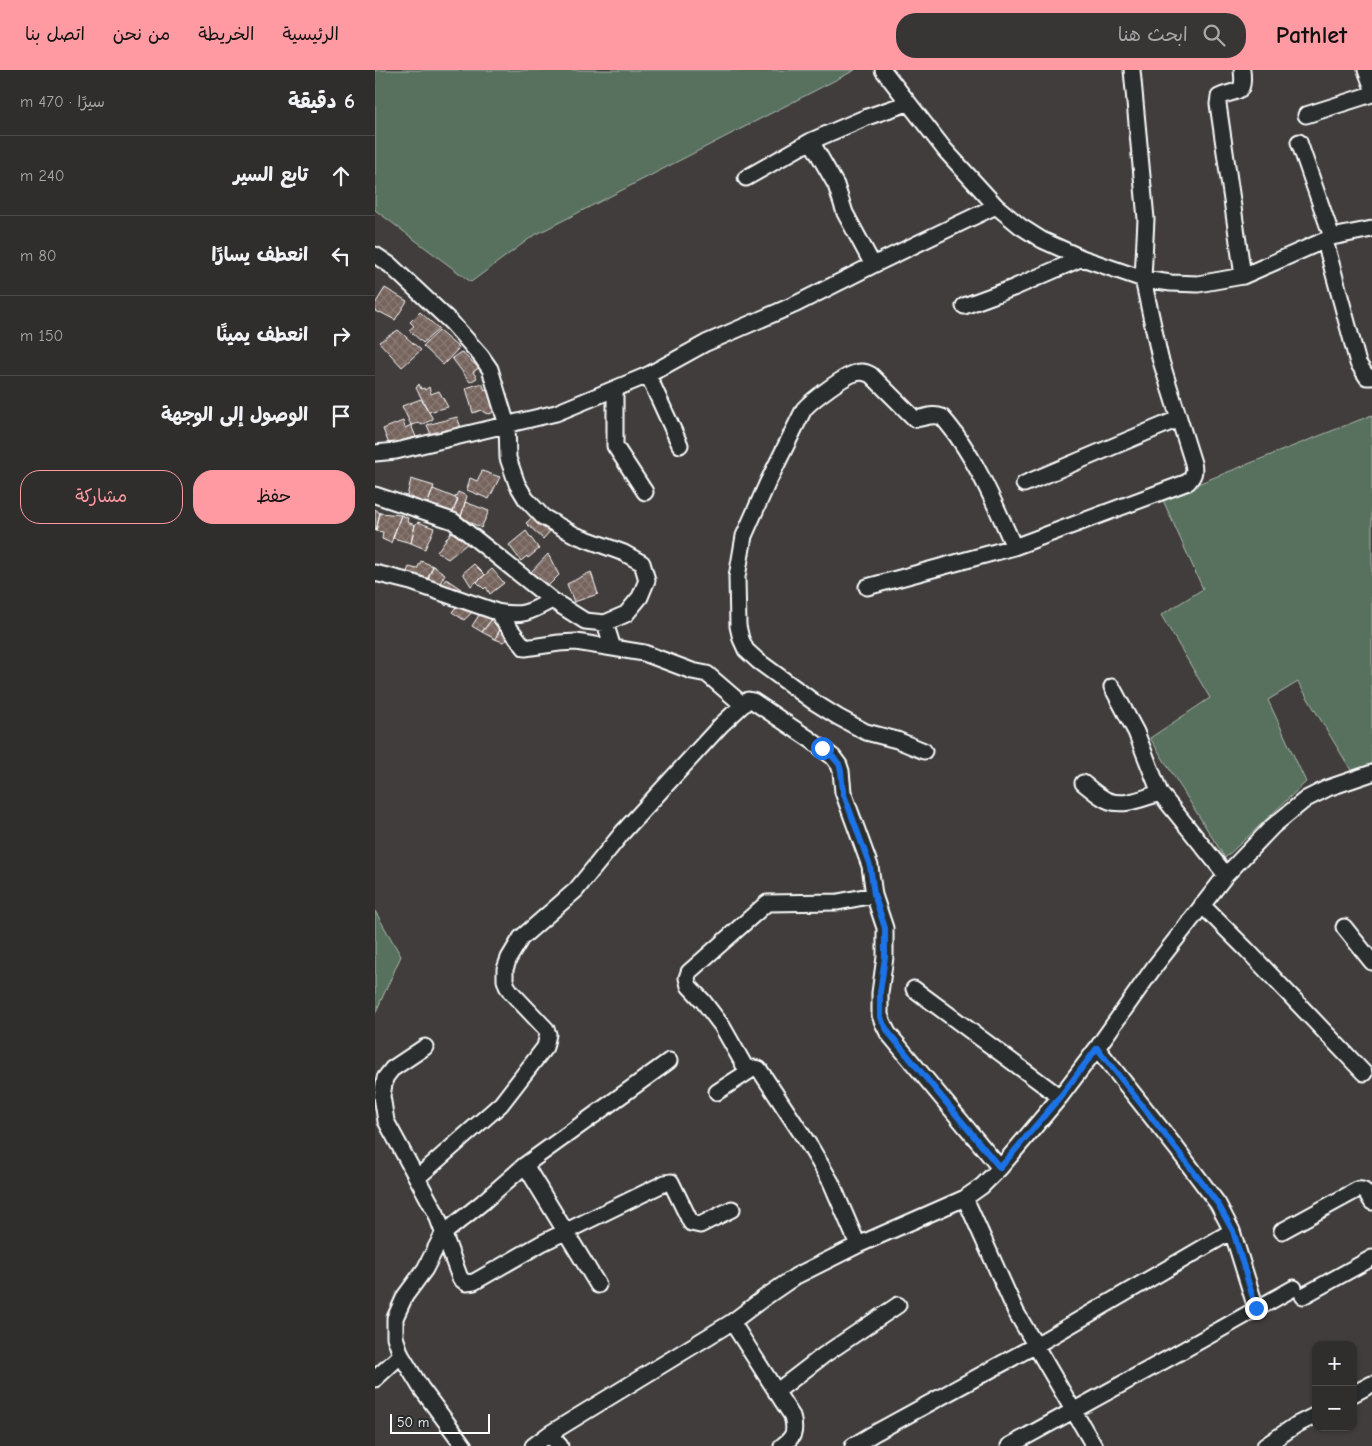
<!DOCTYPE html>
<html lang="ar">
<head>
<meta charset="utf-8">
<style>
	body { margin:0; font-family:"Comic Neue","Playpen Sans Arabic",sans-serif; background:#383635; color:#f1f3f6; direction:rtl }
	.controls { position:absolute; right:15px; bottom:15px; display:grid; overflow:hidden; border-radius:10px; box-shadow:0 1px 4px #0004 }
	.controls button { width:45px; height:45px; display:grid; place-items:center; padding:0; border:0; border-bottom:1px solid #4b4a49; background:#302e2d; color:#f1f3f6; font:25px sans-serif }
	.scale { position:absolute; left:15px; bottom:12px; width:100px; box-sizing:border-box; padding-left:5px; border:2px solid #fff; border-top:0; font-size:14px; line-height:18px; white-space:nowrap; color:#fff; -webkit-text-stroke:4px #2a2d2e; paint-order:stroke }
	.stop { position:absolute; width:15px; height:15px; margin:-11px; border:4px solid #1a73e8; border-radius:50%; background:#fff }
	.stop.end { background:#1a73e8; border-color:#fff; box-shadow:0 1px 5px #0008 }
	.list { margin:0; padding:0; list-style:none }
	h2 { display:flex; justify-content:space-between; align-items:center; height:65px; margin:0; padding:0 20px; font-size:21px }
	h2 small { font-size:16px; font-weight:400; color:#a8a8aa }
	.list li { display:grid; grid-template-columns:32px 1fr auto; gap:15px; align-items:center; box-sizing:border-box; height:80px; padding:0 20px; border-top:1px solid #4b4a49 }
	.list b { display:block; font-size:19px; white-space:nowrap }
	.list em { font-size:16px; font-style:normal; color:#a8a8aa }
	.actions { display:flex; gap:10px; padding:15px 20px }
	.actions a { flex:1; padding:11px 0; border:1px solid #ff9aa2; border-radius:20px; text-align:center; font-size:18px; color:#ff9aa2 }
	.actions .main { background:#ff9aa2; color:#111 }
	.icon { flex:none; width:28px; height:28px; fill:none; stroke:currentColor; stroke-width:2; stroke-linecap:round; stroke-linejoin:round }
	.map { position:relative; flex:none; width:997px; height:1376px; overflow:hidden; direction:ltr }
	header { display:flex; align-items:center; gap:30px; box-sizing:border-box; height:70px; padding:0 25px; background:#ff9aa2; color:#111 }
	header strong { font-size:24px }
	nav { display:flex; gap:28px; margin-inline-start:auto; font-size:18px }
	.search { width:350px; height:45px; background:#383635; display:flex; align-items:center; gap:12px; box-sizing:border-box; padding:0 18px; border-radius:20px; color:#a8a8aa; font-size:19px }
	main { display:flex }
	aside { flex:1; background:#302e2d }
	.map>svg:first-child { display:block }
	.green { fill:#59715e; stroke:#acb8ae }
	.building { fill:url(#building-cross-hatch); stroke:#fff }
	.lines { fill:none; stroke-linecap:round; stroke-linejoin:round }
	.street-casing { stroke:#fff; stroke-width:19 }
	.street { stroke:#2a2d2e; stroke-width:15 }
	.route { stroke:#1a73e8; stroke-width:6 }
</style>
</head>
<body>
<header>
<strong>Pathlet</strong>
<div class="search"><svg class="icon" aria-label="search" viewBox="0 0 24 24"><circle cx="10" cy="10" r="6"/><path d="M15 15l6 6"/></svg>ابحث هنا</div>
<nav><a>الرئيسية</a><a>الخريطة</a><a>من نحن</a><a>اتصل بنا</a></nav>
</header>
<main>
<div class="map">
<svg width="997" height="1376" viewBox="0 0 997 1376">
	<defs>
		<pattern id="building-cross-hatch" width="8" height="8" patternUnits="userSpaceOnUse" patternTransform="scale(1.25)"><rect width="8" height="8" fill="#75635c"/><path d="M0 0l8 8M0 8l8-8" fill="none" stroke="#8a7a74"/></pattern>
	</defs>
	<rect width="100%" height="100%" fill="#403d3c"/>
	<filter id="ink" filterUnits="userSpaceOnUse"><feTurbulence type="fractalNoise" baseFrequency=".02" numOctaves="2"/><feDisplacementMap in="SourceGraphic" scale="10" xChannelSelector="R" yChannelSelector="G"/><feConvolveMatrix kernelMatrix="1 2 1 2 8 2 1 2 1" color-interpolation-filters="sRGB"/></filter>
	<g filter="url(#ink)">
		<!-- green -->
		<path class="green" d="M0,0h480l-322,166 -62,46 -96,-72z
			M997,345v349l-20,8 -54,-90 -30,18 38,82 -81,76 -75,-120 60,-40 -49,-83 42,-26 -41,-91z
			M0,841l26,45 -26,58z"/>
		<!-- building -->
		<path class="building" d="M10,218l22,13 -12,19 -15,-8 -1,1 -4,-2v-7z
			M45,242l19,17 -16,14 -14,-13 5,-4 -4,-4z
			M23,260l23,20 -19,17 -23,-25z
			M64,261l20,17 -16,17 -20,-19z
			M86,282l18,16 -6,4 4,6 -7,4 -18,-24z
			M107,313l3,7 3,-2 6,20 -2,5 -3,1 -4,-1 -4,-3 -8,3 -7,-25z
			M44,314l2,5 3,-1 1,2 4,-3 2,7 8,-3 9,16 -19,5 -13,-24z
			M46,329l12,20 -11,6 -3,-2 -8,2 -9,-19z
			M82,347l5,13 -29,9 -6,-14z
			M28,351l2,7 6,-3 5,12 -27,7 -6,-15z
			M107,401l18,6 -11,22 -22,-9 3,-12 7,3z
			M36,409l23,7 -8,22 -20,-8z
			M58,419l25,10 -6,15 -25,-9z
			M83,422l9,4 -6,21 -9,-3 6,-15 -3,-1z
			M90,432l24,9 -8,17 -20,-11z
			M0,439l5,4 -4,18 -1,-1z
			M5,443l21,2 -10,28 -9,-4 1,-7 -7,-1z
			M161,444l17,14 -10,11 -17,-16z
			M26,445l7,3 -1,4 8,3 -4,18 -18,-5z
			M43,452l16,6 -9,21 -14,-6 4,-18z
			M151,461l13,18 -11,9 -1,-2 -6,5 -12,-16z
			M76,462l17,11 -20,16 -11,-7z
			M173,484l11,21 -11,11v7l-18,-20z
			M46,491l12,5 -9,22 -20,-10 5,-11 8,2z
			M99,494l11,11 -14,11 -8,-13z
			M58,496l12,8 -11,20 -10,-6z
			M117,499l12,14 -14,11 -4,-7 -2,2 -7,-7z
			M216,502l7,22 -24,8 -7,-18z
			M71,509l15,10 -15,17 -12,-12z
			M91,524l14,11 -16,15 -12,-8z
			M98,541l20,7 -11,14 -10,-6 7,-11z
			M118,548l10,6 -8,15 -13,-7z
			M128,554l20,7 -20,11 -8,-3z"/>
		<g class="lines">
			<defs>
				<path id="street" d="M508,0l62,80 51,56 24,20 22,14 40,18 61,21 28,4 27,1 28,-5 17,-3 89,-39 40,-8
					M867,0c3,27 -5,18 -23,27l-1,7 25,172
					M991,0l6,16
					M931,45l66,-21
					M436,71l25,44 9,28 28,52
					M924,72l33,95
					M371,108l65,-37 56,-24 41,-14
					M950,171l33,122 9,14h5
					M0,185l15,10 62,58 29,33 9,13 17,56 1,33 9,26 9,15 17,18 32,18 49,18 18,10 5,17 -7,17 -14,17 -21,9 -20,-2 -33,-21 -99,-79 -78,-26
					M589,236l49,-18 69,-30
					M273,305l32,70
					M240,319v57l30,46
					M0,383l21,-2 160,-38 92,-38 58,-32 90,-39 77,-39 123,-59
					M649,414l154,-65
					M0,503l36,9 86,30c26,5 33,0 55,-12
					M492,517l147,-40 174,-65c6,-7 7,-10 5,-19l-33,-105 -17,-79 3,-60 -14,-149
					M122,542l28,36 34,-5 17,-1 37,6
					M230,553l8,25 31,5 48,18 15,3 36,31
					M737,617l24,45 24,61 66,82
					M549,681l-27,-11 -31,-8 -28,-15 -24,-15 -56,-41 -12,-11 -5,-11 -3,-13 -1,-49 7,-41 23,-52 37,-75c8,-9 41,-34 52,-36 6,-2 10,-1 15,2l44,44c10,-1 17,-6 27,-2 30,33 54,89 72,130
					M708,713c8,6 17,15 26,18 16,6 36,-4 51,-8
					M827,835l45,45 117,123
					M969,857l28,35
					M539,919l146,108
					M50,977l-33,22 -7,9 -3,18 4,25 50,92 24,65 6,5 8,-1 68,-39 123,-60 6,-1 20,41 9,2 32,-16
					M722,978l80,101 41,55 14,27 24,77
					M373,1002l-26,-46 -19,-25 -14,-15 -2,-8 2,-6 78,-69 71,-1 36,-7 11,33v29l-5,36v22l3,8 5,10 112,135
					M342,1022l37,-24 5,1 52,79 20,34 27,63
					M150,1095l73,120
					M42,1108l84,-74 44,-57 3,-13 -2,-5 -35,-37 -4,-6 -2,-6v-11l4,-11 12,-20 55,-48 47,-58 98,-107 27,-25 5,1 58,39 22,17 6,8 2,6 2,21 27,74 4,29
					M590,1128l51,114 78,134
					M907,1161l75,-41c9,-2 11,6 15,12
					M928,1226l69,-38
					M357,1252l60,94c4,16 2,21 -10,30
					M0,1309l26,-24
					M401,1322l48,-37 74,-50
					M978,1324l19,-10
					M174,1364l11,12
					M89,1376l-43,-58 -20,-33 -6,-18v-19l10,-22 20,-27 18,-35 40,-32 42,-37 144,-104
					M158,1376l16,-12 183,-112 32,-24 32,-22 62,-31 107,-47 17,-12 18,-18 60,-71 37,-49 58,-82 71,-91 47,-49 33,-27 22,-11 44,-15
					M478,1376l20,-12 163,-89 196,-114
					M634,1376l162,-89 123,-69
					M890,1376l31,-21 20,-10"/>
			</defs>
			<!-- street casing -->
			<use href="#street" class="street-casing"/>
			<!-- street -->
			<use href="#street" class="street"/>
		</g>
	</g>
	<g class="lines" filter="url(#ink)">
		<!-- route -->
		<path class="route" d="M447,678l11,9 6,7 2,7 2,21 27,74 4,28 11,34v29l-5,35v22l3,9 6,10 111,135 60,-71 37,-49 80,102 41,54 15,27 23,77"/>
	</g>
</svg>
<div class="controls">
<button>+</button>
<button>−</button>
</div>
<div class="scale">50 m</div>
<div class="stop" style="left:447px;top:678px"></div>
<div class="stop end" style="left:881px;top:1238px"></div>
</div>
<aside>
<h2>6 دقيقة<small>سيرًا · 470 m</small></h2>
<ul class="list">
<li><svg class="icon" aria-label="ahead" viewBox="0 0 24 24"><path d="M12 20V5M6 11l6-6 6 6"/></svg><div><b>تابع السير</b></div><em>240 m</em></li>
<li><svg class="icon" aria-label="left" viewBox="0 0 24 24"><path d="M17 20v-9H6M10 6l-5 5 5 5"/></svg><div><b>انعطف يسارًا</b></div><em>80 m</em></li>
<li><svg class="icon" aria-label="right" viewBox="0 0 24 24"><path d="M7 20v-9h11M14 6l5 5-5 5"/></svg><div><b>انعطف يمينًا</b></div><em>150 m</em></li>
<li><svg class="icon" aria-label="arrive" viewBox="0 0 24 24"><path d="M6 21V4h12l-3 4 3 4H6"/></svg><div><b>الوصول إلى الوجهة</b></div></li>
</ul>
<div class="actions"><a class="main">حفظ</a><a>مشاركة</a></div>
</aside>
</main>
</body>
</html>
